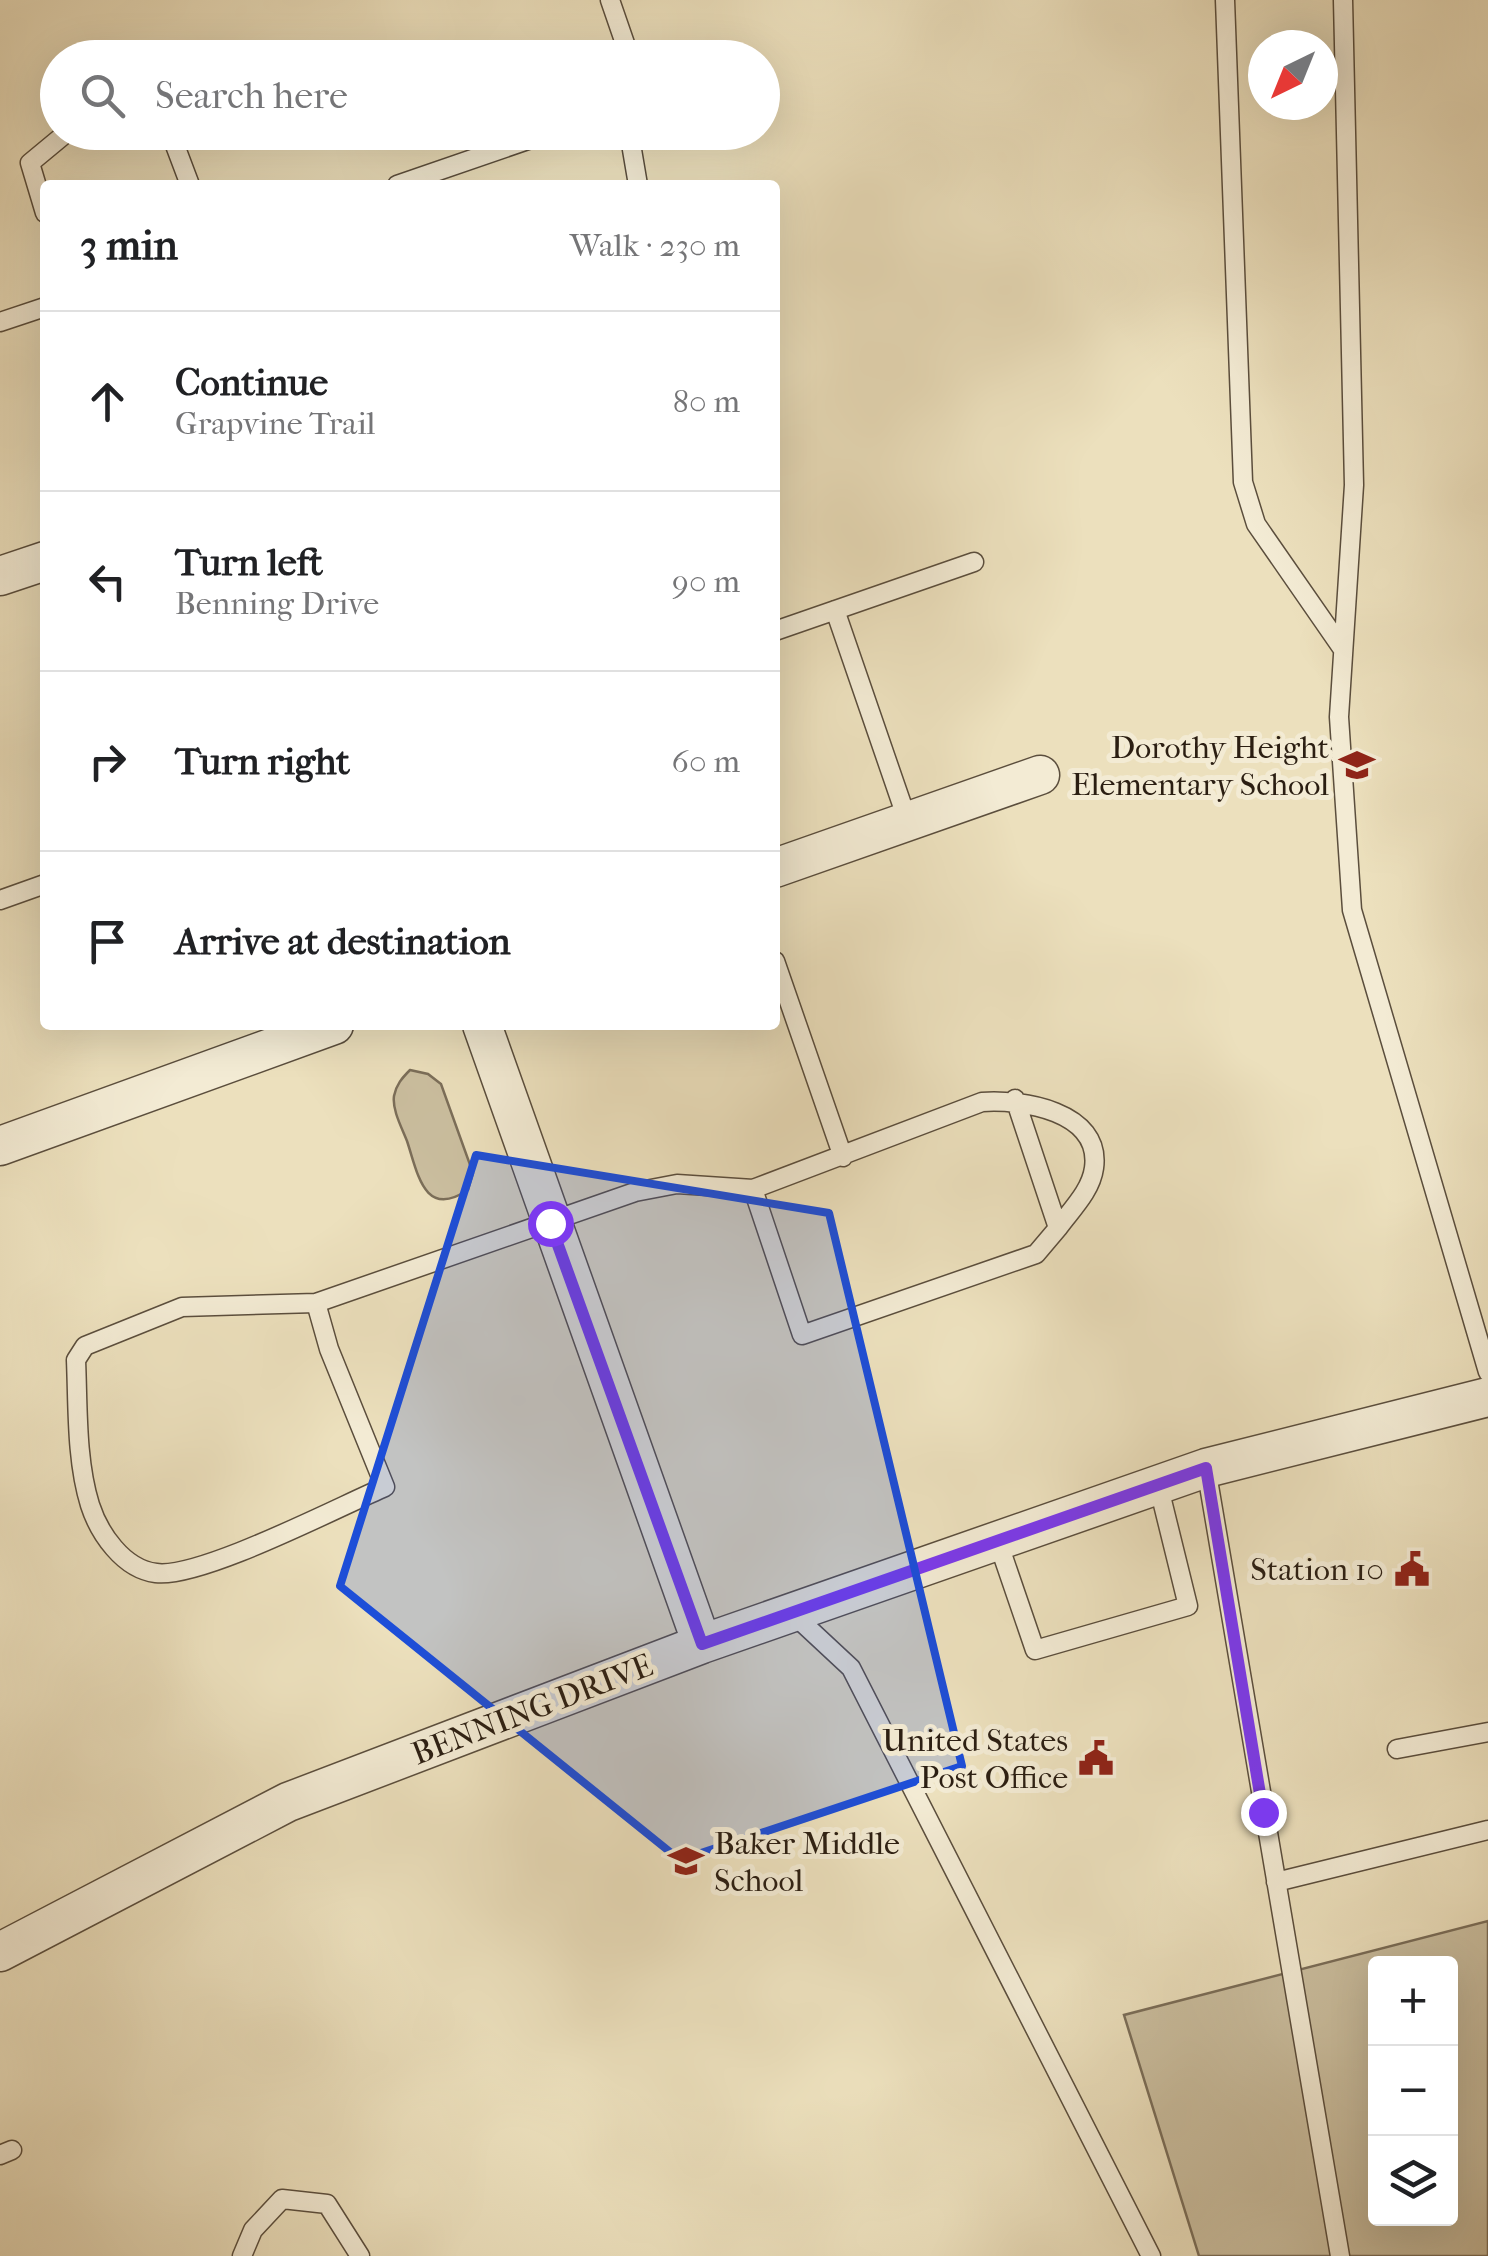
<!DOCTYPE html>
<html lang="en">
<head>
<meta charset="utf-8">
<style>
	body { margin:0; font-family:"IM FELL French Canon",serif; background:#f6f6f6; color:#202124 }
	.controls { position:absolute; right:30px; bottom:30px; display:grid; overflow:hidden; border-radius:10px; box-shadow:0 10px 40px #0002 }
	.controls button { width:90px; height:90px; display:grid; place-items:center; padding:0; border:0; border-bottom:2px solid #e0e0e0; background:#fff; color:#202124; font:50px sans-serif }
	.compass { position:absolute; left:1248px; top:30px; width:90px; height:90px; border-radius:50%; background:#fff; box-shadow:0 10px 40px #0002; rotate:223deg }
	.stop { position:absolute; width:30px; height:30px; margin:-22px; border:8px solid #7c3aed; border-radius:50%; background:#fff }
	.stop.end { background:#7c3aed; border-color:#fff; box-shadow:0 2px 10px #0008 }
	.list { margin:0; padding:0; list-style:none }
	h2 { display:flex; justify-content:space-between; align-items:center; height:130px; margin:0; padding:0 40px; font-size:42px }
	h2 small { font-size:32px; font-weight:400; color:#757577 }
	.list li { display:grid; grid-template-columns:65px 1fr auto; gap:30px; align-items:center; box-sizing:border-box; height:180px; padding:0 40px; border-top:2px solid #e0e0e0 }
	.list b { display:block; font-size:38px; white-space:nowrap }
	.list p { margin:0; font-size:32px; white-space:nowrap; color:#757577 }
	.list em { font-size:32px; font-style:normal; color:#757577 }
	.icon { flex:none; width:55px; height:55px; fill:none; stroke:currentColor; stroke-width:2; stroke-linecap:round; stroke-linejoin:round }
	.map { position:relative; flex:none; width:1488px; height:2256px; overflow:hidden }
	.search { position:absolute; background:#fff; box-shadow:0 10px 40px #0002; left:40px; top:40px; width:740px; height:110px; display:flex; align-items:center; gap:25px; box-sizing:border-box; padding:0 35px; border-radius:55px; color:#757577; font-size:38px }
	.panel { position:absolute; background:#fff; box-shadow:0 10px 40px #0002; left:40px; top:180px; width:740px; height:850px; border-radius:10px }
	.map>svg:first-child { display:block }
	.green { fill:#cbbfa0; stroke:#7b6e59; stroke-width:2.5; fill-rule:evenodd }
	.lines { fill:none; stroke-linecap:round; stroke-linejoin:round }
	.service-casing { stroke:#5b4e3d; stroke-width:21 }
	.minor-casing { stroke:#5b4e3d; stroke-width:41 }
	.service { stroke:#f3ebd4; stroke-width:18 }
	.minor { stroke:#f3ebd4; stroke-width:38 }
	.route { stroke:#7c3aed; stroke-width:12 }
	.marked { fill:#1d4ed8; fill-opacity:0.2; stroke:#1d4ed8; stroke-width:8; stroke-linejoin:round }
	.labels { text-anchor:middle; stroke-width:10; stroke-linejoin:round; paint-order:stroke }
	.poi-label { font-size:32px; fill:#2b1e12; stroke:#f3ebd4; text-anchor:end }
	.street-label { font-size:32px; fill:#2b1e12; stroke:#f3ebd4 }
</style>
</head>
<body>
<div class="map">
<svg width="1488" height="2256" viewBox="0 0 1488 2256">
	<rect width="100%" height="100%" fill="#ece0bd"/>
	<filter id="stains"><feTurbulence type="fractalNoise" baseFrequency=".002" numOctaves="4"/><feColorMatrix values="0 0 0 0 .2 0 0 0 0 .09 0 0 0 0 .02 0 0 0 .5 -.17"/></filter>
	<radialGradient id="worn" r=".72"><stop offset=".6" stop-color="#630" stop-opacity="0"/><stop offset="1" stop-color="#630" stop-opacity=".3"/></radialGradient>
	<!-- green -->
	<path class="green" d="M410,1070l18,4 13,10 32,89 -5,17c-44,29 -50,-16 -61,-49 -5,-13 -15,-31 -13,-45 2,-11 8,-18 16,-26z
		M1488,1921v335h-289l-75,-241zM1376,1964h74v254h-74z"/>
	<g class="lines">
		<defs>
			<path id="service" d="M610,0l20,58
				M1225,0l18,482 13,42 86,124
				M1343,0l11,485 -15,232 13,193 136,462
				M170,132l20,53
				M629,132l9,53
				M397,185l154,-53
				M45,213l-15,-50 35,-29
				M0,322l45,-15
				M835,610l73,212
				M775,631l199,-69
				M0,900l45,-16
				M775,961l68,196
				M753,1189l49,146 234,-81 22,-26 -43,-129
				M316,1303l13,46 56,138c-47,20 -185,92 -229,86 -33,-4 -57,-40 -66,-68 -14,-45 -12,-99 -14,-145l9,-14 97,-39 134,-4 319,-111 42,-8 76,5 229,-87c39,-3 120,9 112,66 -3,23 -23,42 -36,60
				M1206,1468l134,788
				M997,1539l38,111 153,-44 -30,-122
				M793,1614l58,54 300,588
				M1397,1749l91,-17
				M1276,1882l212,-52
				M0,2155l12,-5
				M242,2256l11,-26 29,-31 45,5 33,52"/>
			<path id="minor" d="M0,576l45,-15
				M775,868l265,-93
				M482,1025l220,619
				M0,1146l334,-121
				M0,1952l288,-150 414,-158 504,-176 282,-71"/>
		</defs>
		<!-- service casing -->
		<use href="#service" class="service-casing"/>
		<!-- minor casing -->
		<use href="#minor" class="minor-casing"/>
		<!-- service -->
		<use href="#service" class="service"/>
		<!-- minor -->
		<use href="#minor" class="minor"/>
	</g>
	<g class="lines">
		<!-- route -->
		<path class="route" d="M550,1223l152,421 504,-176 57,344"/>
	</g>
	<!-- marked area -->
	<path class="marked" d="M476,1155l353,58 133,553 -282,94 -340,-274z"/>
	<!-- icons -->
	<defs>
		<symbol id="school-bare" viewBox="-9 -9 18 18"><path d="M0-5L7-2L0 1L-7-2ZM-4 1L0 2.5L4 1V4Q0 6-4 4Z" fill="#8f2418" stroke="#f3ebd4" stroke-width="2.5" paint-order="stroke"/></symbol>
		<symbol id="civic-bare" viewBox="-9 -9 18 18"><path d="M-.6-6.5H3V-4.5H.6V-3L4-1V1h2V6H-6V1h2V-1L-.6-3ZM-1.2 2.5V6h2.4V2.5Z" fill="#8f2418" stroke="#f3ebd4" stroke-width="2.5" paint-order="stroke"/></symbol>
	</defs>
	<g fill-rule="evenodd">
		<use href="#school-bare" x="1332" y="740" width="50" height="50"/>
		<use href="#civic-bare" x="1387" y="1544" width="50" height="50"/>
		<use href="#civic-bare" x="1071" y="1733" width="50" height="50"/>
		<use href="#school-bare" x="661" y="1836" width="50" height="50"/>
	</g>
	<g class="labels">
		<!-- poi labels -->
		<g class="poi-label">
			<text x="1329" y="758">Dorothy Height<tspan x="1329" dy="37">Elementary School</tspan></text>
			<text x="1384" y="1580">Station 10</text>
			<text x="1068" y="1751">United States<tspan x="1068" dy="37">Post Office</tspan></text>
			<text x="714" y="1854" text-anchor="start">Baker Middle<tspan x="714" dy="37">School</tspan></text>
		</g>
		<!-- street labels -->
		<g class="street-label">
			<text transform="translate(532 1709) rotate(-21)" y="11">BENNING DRIVE</text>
		</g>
	</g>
	<rect width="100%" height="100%" filter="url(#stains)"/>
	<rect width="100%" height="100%" fill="url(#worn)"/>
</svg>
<div class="controls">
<button>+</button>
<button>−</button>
<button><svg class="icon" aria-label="layers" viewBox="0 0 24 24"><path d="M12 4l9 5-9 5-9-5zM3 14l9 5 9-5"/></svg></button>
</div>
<svg class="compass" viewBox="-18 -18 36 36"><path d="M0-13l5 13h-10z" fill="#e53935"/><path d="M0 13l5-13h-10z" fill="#757577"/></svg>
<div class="stop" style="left:550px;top:1223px"></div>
<div class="stop end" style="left:1263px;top:1812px"></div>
<div class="search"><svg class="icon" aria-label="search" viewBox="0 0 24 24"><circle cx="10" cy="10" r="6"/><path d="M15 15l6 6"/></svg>Search here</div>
<section class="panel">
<h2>3 min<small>Walk · 230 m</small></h2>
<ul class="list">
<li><svg class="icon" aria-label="ahead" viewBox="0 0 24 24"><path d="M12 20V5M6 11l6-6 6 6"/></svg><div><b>Continue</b><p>Grapvine Trail</p></div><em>80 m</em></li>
<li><svg class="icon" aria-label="left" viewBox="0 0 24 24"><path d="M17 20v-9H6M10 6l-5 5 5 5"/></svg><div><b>Turn left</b><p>Benning Drive</p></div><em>90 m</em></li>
<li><svg class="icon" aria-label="right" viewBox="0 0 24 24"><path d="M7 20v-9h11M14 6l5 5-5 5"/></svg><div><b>Turn right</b></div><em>60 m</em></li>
<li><svg class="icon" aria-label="arrive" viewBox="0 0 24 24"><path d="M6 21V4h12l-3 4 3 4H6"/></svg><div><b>Arrive at destination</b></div></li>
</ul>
</section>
</div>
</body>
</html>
